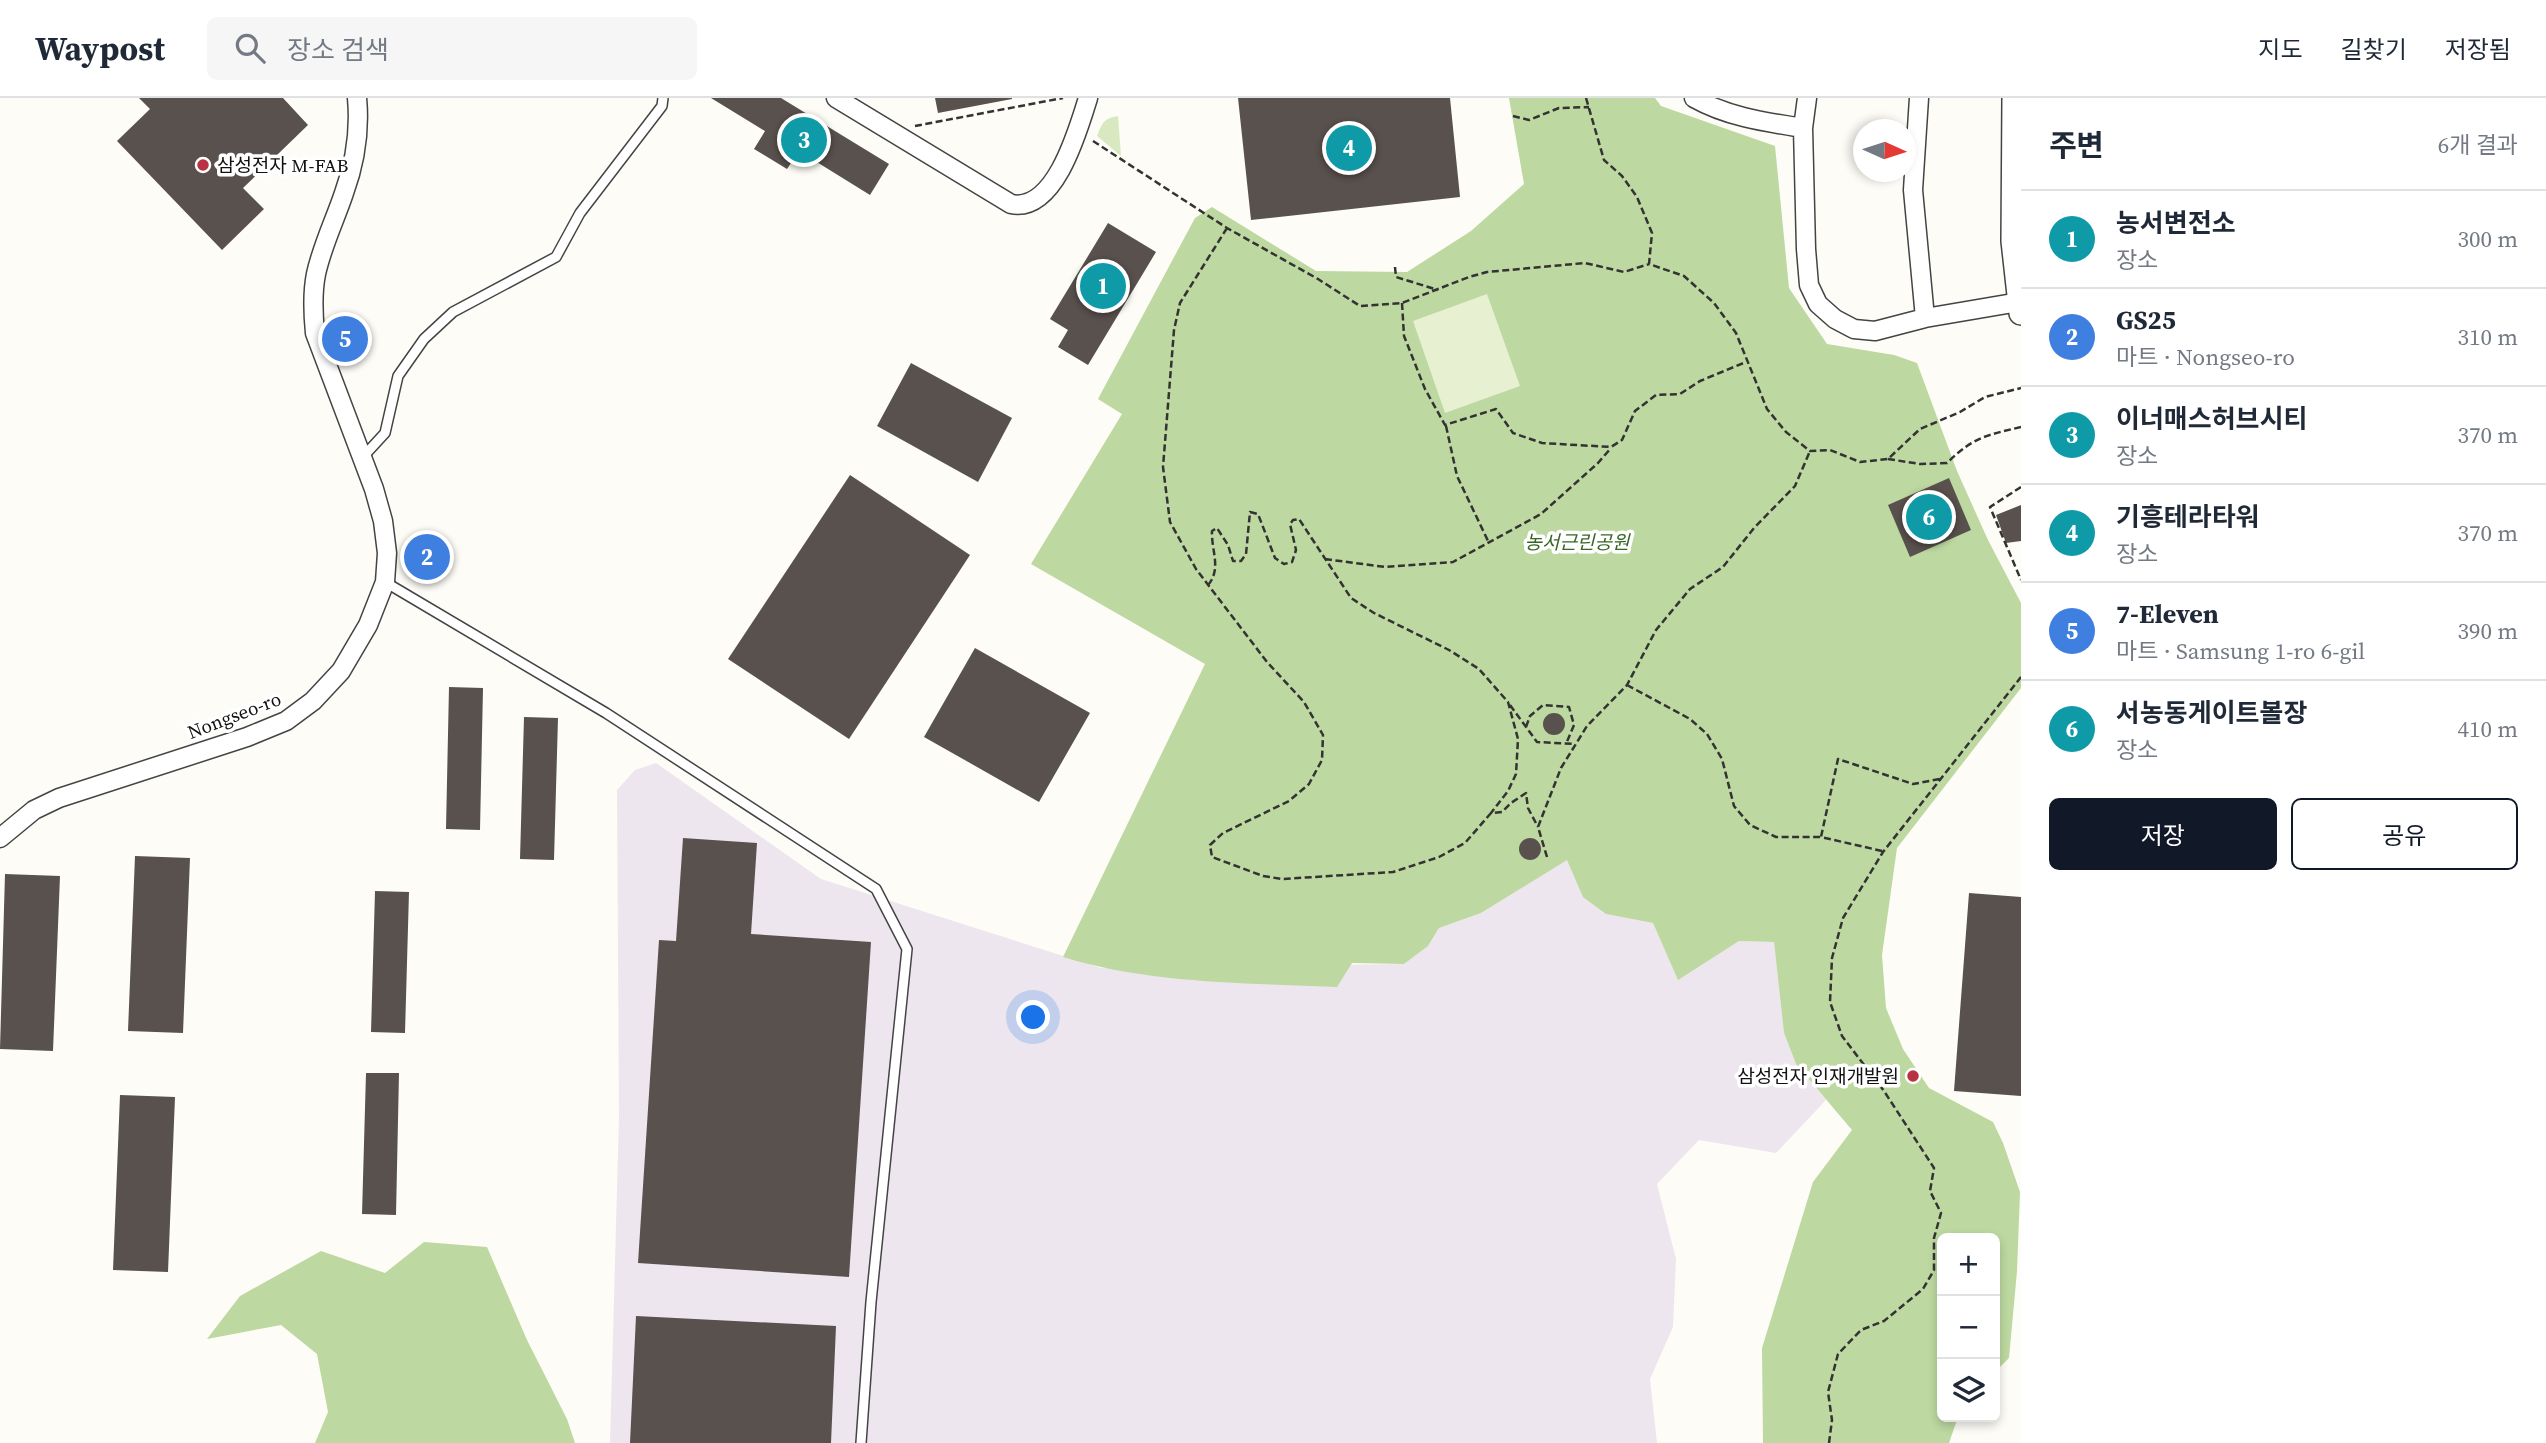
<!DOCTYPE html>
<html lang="ko">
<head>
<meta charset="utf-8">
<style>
	body { margin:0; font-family:"Source Serif 4","Noto Sans KR",serif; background:#f6f6f7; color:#1f2937 }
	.controls { position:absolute; right:21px; bottom:21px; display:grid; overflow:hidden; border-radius:10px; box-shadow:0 4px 10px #0003 }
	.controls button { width:63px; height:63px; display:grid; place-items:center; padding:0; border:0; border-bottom:2px solid #e0e1e3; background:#fff; color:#1f2937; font:35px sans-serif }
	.compass { position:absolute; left:1853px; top:21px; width:63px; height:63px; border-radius:50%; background:#fff; box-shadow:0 4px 10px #0003; rotate:93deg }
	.you { position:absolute; left:1034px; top:920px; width:24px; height:24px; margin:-18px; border:5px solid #fff; border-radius:50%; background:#1a73e8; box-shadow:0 0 0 10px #1a73e833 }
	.badge { display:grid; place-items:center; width:46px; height:46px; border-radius:50%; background:#111827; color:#fff; font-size:23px; font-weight:700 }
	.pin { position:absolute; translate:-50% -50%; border:4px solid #fff; box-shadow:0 2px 7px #0006 }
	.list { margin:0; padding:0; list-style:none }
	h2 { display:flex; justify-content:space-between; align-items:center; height:91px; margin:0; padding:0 28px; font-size:30px }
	h2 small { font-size:23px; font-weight:400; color:#747a83 }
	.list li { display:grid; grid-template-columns:46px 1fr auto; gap:21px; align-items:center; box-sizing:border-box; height:98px; padding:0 28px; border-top:2px solid #e0e1e3 }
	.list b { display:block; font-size:26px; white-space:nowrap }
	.list p { margin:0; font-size:23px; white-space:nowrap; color:#747a83 }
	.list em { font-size:23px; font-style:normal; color:#747a83 }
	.actions { display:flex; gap:14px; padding:21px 28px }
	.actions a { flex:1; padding:16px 0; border:2px solid #111827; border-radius:10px; text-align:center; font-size:24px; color:#111827 }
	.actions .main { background:#111827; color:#fff }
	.icon { flex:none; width:38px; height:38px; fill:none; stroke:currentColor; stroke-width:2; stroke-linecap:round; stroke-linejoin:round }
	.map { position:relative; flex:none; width:2021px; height:1345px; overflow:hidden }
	header { display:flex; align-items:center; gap:42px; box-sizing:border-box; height:98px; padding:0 35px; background:#fff; border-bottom:2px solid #e0e1e3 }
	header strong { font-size:33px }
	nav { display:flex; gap:38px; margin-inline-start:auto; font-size:24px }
	.search { width:490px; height:63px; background:#f6f6f7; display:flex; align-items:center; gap:18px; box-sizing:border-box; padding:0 24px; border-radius:10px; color:#747a83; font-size:26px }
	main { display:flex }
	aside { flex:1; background:#fff }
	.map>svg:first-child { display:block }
	.industrial { fill:#ede6ee }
	.green { fill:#d8e8c0 }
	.forest { fill:#bdd8a0 }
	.pitch { fill:#e7f0d1 }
	.building { fill:#59514e }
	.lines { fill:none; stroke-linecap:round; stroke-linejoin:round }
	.service-casing { stroke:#444; stroke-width:12 }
	.minor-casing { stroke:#444; stroke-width:21 }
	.tertiary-casing { stroke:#444; stroke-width:26 }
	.path { stroke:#333; stroke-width:2.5; stroke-dasharray:7 3.5; stroke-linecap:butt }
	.service { stroke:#fff; stroke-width:9 }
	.minor { stroke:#fff; stroke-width:18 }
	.tertiary { stroke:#fff; stroke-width:23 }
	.poi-dot { fill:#b93142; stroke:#fff; stroke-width:2.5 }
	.labels { text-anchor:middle; stroke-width:7; stroke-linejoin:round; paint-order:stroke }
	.poi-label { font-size:19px; fill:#111; stroke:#fff; text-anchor:start }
	.park-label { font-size:19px; font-style:italic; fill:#376624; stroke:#fff }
	.street-label { font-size:19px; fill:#111; stroke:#fff }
</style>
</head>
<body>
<header>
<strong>Waypost</strong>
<div class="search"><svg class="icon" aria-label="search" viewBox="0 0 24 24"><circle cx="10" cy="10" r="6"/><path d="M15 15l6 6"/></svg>장소 검색</div>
<nav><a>지도</a><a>길찾기</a><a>저장됨</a></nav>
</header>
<main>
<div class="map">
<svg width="2021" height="1345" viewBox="0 0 2021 1345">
	<rect width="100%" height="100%" fill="#fefcf6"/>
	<!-- industrial -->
	<path class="industrial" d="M656,665l165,116 280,89 303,-4 24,-18 11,-18 42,-15 86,-54 39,55 47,9 25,56 61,-38 35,1 10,91 12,31 30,36 -50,53 -77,-13 -42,44 19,75 -3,68 -23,52 7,64h-1047l9,-327 -2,-326 18,-20z"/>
	<!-- green -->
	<path class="green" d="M1118,18l3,40 -24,-20c5,-13 7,-18 21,-20z"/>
	<!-- forest -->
	<path class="forest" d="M1509,0h146l6,8 114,40 14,142 38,56 67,11 23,8 40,108 31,69 33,63v85l-124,160 -15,107 4,53 17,41 26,39 64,34 10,21 17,49 -3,79 -8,87 -14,14v-134h-53v179h16l-9,26h-186l-1,-95 51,-166 39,-52 -56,-66 -12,-31 -10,-91 -35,-1 -61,39 -25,-57 -47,-9 -23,-17 -16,-37 -86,53 -42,15 -11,18 -24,18 -52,-1 -15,24c-91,-4 -186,-3 -274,-30l142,-293 -174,-100 91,-150 -24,-15 97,-181 17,-11 104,64 91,1 64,-41 53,-47z
		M424,1144l63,5 40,93 40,79 8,24h-260l13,-31 -11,-58 -36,-29 -74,14 33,-43 81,-45 64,22z"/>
	<!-- pitch -->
	<path class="pitch" d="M1487,196l33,92 -75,27 -32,-92z"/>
	<!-- building -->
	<path class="building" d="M139,0h144l25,27 -65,63 21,21 -42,41 -105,-109 33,-32z
		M711,0h70l108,66 -19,31 -71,-44 -12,18 -33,-20 11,-18z
		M935,0h77v1l-74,14z
		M1238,0h212l10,99 -209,23z
		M1108,125l48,29 -68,113 -30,-18 10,-17 -18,-11z
		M911,265l101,55 -34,64 -101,-56z
		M850,377l120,80 -121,184 -121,-80z
		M1949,380l22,52 -61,27 -22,-52z
		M2021,407v36l-15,2 -10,-28z
		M975,550l115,65 -51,89 -115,-65z
		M449,589l34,1 -3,142 -34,-1z
		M1543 626a11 11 0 1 1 22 0a11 11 0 1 1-22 0Z
		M524,619l34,1 -4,142 -34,-1z
		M683,740l74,5 -6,91 120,8 -22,335 -211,-14 21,-323 17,1z
		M1519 751a11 11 0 1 1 22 0a11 11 0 1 1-22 0Z
		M135,758l55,2 -7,175 -55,-2z
		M5,776l55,2 -7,175 -53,-2z
		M375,793l34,1 -4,141 -34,-1z
		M1969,795l52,4v199l-67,-5z
		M366,975h33l-3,142 -34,-1z
		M120,997l55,2 -7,175 -55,-2z
		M636,1218l200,10 -5,117h-201z"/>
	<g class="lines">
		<defs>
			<path id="service" d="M362,360l23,-25 13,-57 26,-37 29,-27 103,-55 24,-44 82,-107 1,-8
				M385,484l221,131 270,176 31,60 -36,353 -10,141"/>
			<path id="minor" d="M836,0l175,106c44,9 67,-74 77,-106
				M1694,0c34,19 71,24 109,30
				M1807,0l-4,30 3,121 3,36 9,19 17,15 19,10 21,2 50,-13 94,-16
				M1919,0l-6,92 12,128
				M0,740l34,-28 25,-12 188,-61 39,-16 27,-20 28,-30 27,-46 17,-43 2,-29 -4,-32 -9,-32 -59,-156c-2,-20 -3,-39 1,-59 6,-28 19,-54 28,-81 11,-30 16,-63 13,-95"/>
			<path id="tertiary" d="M2014,0l-1,143 8,72"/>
		</defs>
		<!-- service casing -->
		<use href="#service" class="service-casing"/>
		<!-- minor casing -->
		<use href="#minor" class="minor-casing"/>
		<!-- tertiary casing -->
		<use href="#tertiary" class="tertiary-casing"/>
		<!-- path -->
		<path class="path" d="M1586,0l18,62 18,16 15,21 15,36 -3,31 35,12 30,27 22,30 31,76 19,23 24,19 20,-1 30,12 28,-3 32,-30 40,-17 25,-15 36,-9
			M1513,18l16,4 30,-12 30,-1
			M915,28l148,-28
			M1093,43l134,87 91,51 42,27 42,-3 67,-26 18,-5 98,-9 39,9 25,-8
			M1227,130l-47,75 -6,27 -11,137 7,55 26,47 71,93 37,40 19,33 -1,25 -13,24 -20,17 -66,32 -13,12 2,12 51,19 19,3 111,-7 46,-15 26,-14 26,-30 11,-1 9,-9 15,-10 2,15 10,19
			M1395,169l1,10 42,13
			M1402,205l2,33 21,53 20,36 51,-16 17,24 29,10 69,4 11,-7 13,-29 21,-16 24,-1 20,-13 46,-19
			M1446,328l11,50 32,67
			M1888,361l32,5 27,-1c26,-26 40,-28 74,-36
			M2021,389l-31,20 31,73
			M1325,461l60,8 68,-5 88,-48 57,-51 13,-15
			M1208,487c14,-16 3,-35 4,-54l5,-3 11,17 5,16h8l5,-7 4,-42 8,2 17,44 9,6 8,-2 4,-12 -6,-26 3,-4 6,-1 52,79 23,15 75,37 30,19 29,33 10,37 -2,35 -8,17 -17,22
			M1627,587l63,34 17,15 15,25 12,47 16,19 26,12h45
			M1510,607l27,37 38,2
			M1526,629l4,-11 13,-11 26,2 5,18 -8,19
			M1882,753l-61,-14 17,-78 75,25 27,-5
			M1547,759l-9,-30 23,-59 26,-42 40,-41 29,-55 34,-41 33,-22 31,-39 41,-42 15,-35
			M1829,1345l3,-23 -4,-28 10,-38 23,-24 23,-9 39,-32 11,-19v-32l7,-25 -11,-22 4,-23 -50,-77 -42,-55 -12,-34 2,-44 11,-40 40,-66 138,-175"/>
		<!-- service -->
		<use href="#service" class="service"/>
		<!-- minor -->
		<use href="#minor" class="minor"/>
		<!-- tertiary -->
		<use href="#tertiary" class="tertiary"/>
	</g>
	<!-- markers -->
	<g class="poi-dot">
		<circle cx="203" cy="67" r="7"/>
		<circle cx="1913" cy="978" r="7"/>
	</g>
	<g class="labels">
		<!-- poi labels -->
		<g class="poi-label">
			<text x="217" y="74">삼성전자 M-FAB</text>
			<text x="1899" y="985" text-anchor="end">삼성전자 인재개발원</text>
		</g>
		<!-- park labels -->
		<g class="park-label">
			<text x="1577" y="451">농서근린공원</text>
		</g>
		<!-- street labels -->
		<g class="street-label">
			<text transform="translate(234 617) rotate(-21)" y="7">Nongseo-ro</text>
		</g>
	</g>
</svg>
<div class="controls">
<button>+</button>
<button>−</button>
<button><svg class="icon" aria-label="layers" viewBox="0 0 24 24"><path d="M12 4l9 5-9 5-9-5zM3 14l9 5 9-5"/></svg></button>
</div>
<svg class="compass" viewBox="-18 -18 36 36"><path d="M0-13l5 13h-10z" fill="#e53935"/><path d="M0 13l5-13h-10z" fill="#747a83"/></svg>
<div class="you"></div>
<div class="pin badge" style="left:1103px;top:188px;background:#0f9aa8">1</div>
<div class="pin badge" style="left:427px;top:459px;background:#3f7fe0">2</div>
<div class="pin badge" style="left:804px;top:42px;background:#0f9aa8">3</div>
<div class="pin badge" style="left:1349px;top:50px;background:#0f9aa8">4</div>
<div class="pin badge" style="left:345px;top:241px;background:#3f7fe0">5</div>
<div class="pin badge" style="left:1929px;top:419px;background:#0f9aa8">6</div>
</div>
<aside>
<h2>주변<small>6개 결과</small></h2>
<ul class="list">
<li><span class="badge" style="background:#0f9aa8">1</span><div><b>농서변전소</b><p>장소</p></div><em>300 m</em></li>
<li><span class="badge" style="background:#3f7fe0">2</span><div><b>GS25</b><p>마트 · Nongseo-ro</p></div><em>310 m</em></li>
<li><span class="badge" style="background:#0f9aa8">3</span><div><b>이너매스허브시티</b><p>장소</p></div><em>370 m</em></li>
<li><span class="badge" style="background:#0f9aa8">4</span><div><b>기흥테라타워</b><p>장소</p></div><em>370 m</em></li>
<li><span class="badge" style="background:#3f7fe0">5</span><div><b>7-Eleven</b><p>마트 · Samsung 1-ro 6-gil</p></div><em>390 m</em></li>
<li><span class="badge" style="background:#0f9aa8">6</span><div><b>서농동게이트볼장</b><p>장소</p></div><em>410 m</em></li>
</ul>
<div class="actions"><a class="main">저장</a><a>공유</a></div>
</aside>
</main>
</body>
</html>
